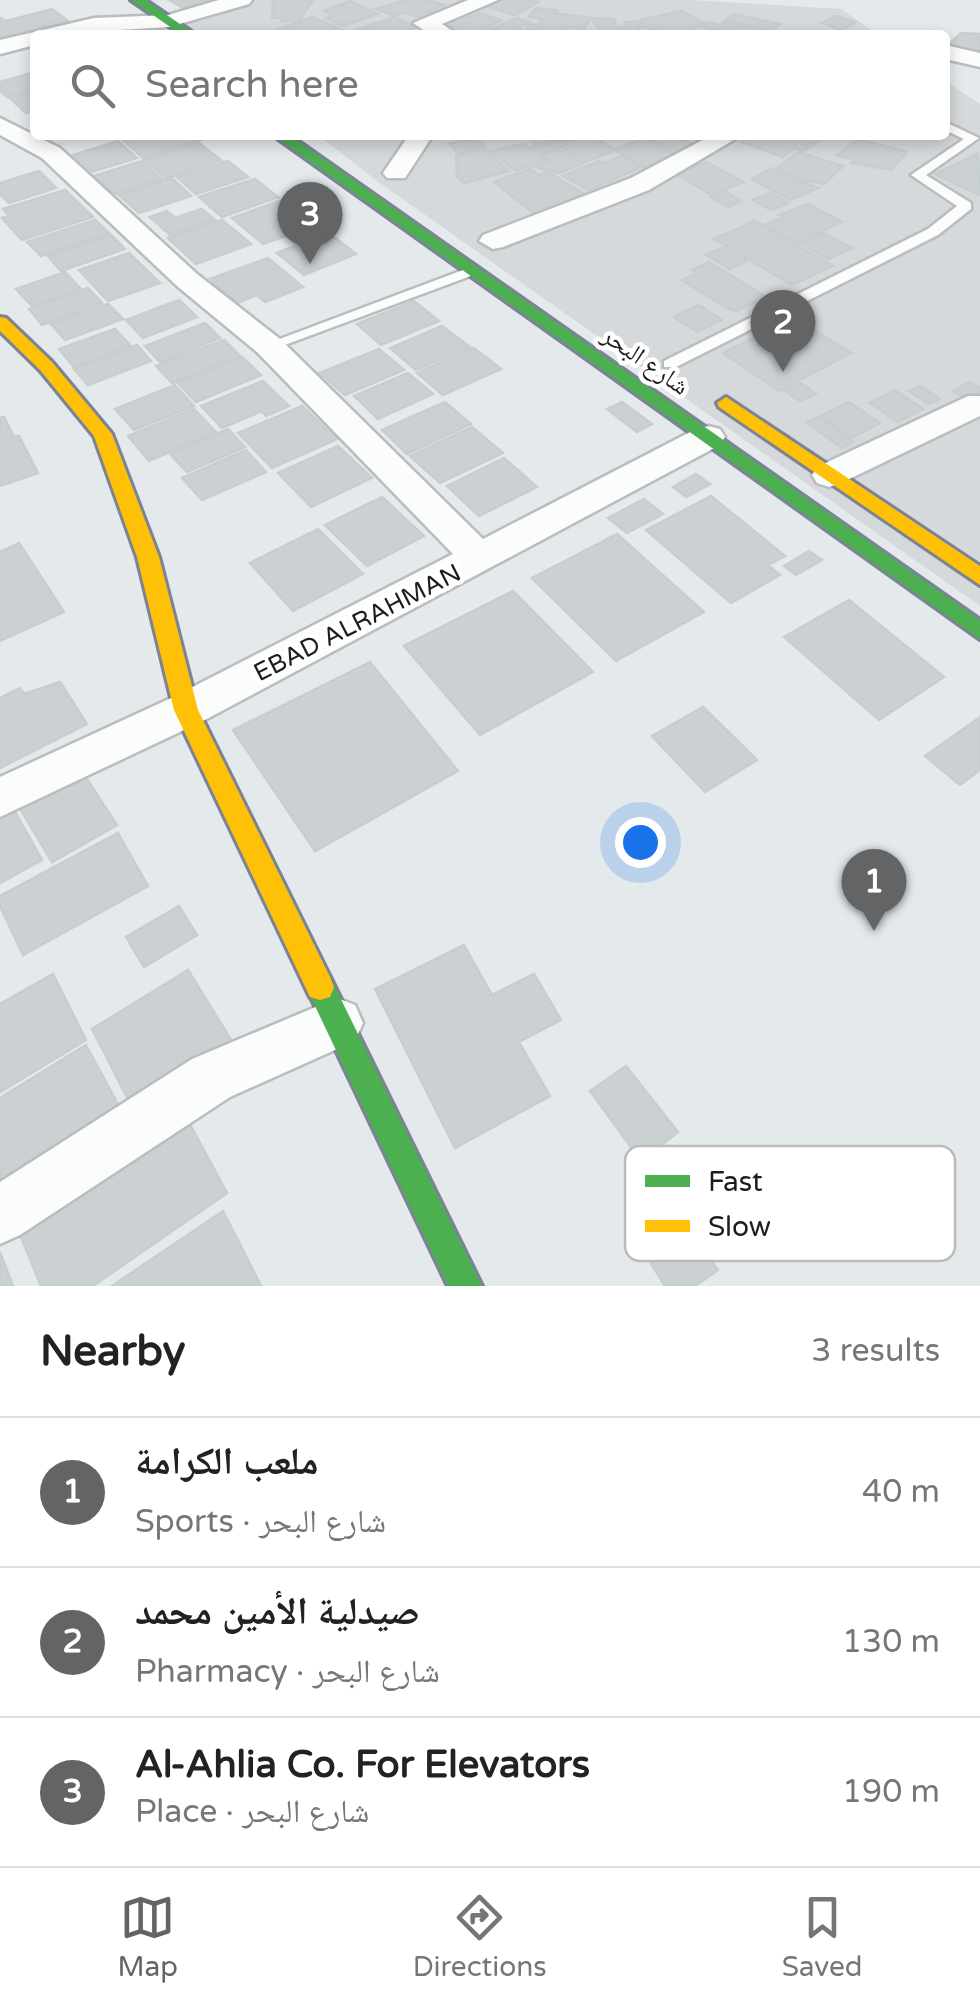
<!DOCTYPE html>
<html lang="en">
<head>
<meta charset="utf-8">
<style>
	body { margin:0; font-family:"Varela Round","Noto Naskh Arabic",sans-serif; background:#f6f6f6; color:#222 }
	.you { position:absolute; left:640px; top:842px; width:35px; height:35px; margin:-25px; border:8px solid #fff; border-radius:50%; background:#1a73e8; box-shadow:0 0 0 15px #1a73e833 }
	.badge { display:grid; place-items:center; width:65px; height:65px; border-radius:50%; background:#636465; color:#fff; font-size:32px; font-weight:700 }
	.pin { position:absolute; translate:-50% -82px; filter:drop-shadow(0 2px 5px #0008) }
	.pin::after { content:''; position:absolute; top:52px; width:35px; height:30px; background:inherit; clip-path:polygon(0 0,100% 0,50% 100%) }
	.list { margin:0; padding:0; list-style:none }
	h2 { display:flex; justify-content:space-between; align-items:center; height:130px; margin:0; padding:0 40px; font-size:42px }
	h2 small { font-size:32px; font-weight:400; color:#767676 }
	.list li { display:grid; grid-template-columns:65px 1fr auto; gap:30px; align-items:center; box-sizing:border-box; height:150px; padding:0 40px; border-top:2px solid #e0e0e0 }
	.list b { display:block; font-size:38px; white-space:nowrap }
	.list p { margin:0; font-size:32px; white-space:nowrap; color:#767676 }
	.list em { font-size:32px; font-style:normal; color:#767676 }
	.icon { flex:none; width:55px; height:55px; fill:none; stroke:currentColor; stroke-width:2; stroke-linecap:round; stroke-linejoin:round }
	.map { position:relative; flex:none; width:980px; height:1286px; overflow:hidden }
	.search { position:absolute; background:#fff; box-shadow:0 5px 15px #0003; left:30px; right:30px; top:30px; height:110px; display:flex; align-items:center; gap:25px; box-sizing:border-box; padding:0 35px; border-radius:10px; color:#767676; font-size:38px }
	.sheet { height:580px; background:#fff }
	nav { display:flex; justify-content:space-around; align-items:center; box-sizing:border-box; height:140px; border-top:2px solid #e0e0e0; background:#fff; font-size:28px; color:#767676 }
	nav a { display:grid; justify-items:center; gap:5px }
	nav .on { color:#636465 }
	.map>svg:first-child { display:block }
	.residential { fill:#d6d9db }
	.building { fill:#cbd1d3; stroke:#c6cecf; stroke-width:2.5 }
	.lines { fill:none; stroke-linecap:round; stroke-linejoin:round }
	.lane-casing { stroke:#babcbd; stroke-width:5 }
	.street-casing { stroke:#babcbd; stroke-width:5 }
	.fast-casing { stroke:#7c8396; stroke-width:6 }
	.slow-casing { stroke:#7c8396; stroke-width:6 }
	.lane { fill:#fbfcfc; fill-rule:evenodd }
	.street { fill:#fbfcfc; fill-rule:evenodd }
	.fast { fill:#4caf50; fill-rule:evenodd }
	.slow { fill:#ffc107; fill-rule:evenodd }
	.labels { text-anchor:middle; stroke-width:9; stroke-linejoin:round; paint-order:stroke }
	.street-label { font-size:25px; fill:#1d1d1d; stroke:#fff }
	.key { fill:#fff; stroke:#bbb; stroke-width:2.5 }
	.key-label { font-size:28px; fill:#1d1d1d }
</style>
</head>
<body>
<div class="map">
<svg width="980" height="1286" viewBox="0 0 980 1286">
	<rect width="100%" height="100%" fill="#e4e9ec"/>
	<!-- residential -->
	<path class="residential" d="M225,0h467l149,9 37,26h-687l-22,-18z
		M945,81l35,23v502l-603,-425 -59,-46h627z"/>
	<!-- building -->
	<path class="building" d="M169,0h53l-35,10z
		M273,0h40l-14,21h-17v-3h-10z
		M406,0h22l16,5 -26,12 -14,-5 -9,4 -19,-7z
		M498,0h32l8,2 -23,13 -29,-9z
		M350,1l28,13 -36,12 -16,-8 7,-2 -9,-5z
		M536,8l21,3 -2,2 36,5 -7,11 -15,-2 -6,8 -34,-1 -3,-10 12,1 5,-6 -14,-2z
		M52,9l16,12 -68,18v-21l6,3z
		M682,11l22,12 -21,12 -42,-8 -1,-7z
		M478,13l23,7 -27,15 -18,-3 3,-2 -14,-6 17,-9 8,2z
		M734,14l46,10 -8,7 -47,-10z
		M835,16l20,6 -13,8 -20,-7z
		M312,17l33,14 -9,4 -68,-2z
		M395,17l21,10 -6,2 13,6h-82z
		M517,18l12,4 -13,6 11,4 -48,3z
		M592,18l22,1 3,8h8v-5h14v13h-37z
		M708,22l12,3 5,-3 33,8 -6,5h-17l-33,-8z
		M961,33l19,1v17l-5,4 -30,-7z
		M35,72v17l-28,8 -7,-6v-9z
		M35,91v19l-9,3 -16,-15z
		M140,135h55l6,5 -58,18 -20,-18z
		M527,135h40l3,3 -35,6z
		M644,135h25l30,11 -19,12z
		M827,135l-23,16 -9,-3 -12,9 -41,-15 10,-7z
		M593,136l23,15 -32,11 -22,-15 -20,7 -10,-7z
		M474,138l11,9 -26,7 -10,-10z
		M646,138l34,20 -31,12 -35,-21z
		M858,139l49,13 -16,18 -39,-7 3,-3 -18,-5z
		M118,141l19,17 -46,14 -18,-17z
		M199,143l22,17 -55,18 -21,-18z
		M524,144l22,17 -31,9 -25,-19z
		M483,148l26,23 -45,12 -7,-6 -1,-21z
		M558,149l24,15 -23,9 -24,-6 16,-6 -10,-6z
		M798,152l45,14 -19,18 -26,-5 -21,-11z
		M978,154l2,41 -45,-21z
		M621,156l21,11 -53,23 -26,-14 36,-15 6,2z
		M142,161l20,18 -48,15 -20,-18z
		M228,161l20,16 -52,17 -19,-17z
		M707,162l36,20 -31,13 -36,-21z
		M773,168l26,13 19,7 -28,12 -38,-21z
		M530,169l9,6 9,-3 38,23 -50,20 -42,-33z
		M39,171l17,17 -47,15 -9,-9v-11z
		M172,178l19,18 -52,17 -20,-18z
		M255,179l23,18 -56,20 -23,-20z
		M65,190l28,27 -71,23 -20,-22 7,-2 -6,-7z
		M725,191l16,10 -13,6 -17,-10z
		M770,193l18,10 -17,7 -18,-10z
		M285,199l22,18 -5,13 -39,14 -31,-26z
		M808,204l34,18 -45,21 -32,-18 19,-8 -5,-2z
		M202,209l13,11 -45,15 -20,-18 17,-6 8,7z
		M95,220l14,13 -68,23 -14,-14z
		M222,220l29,24 -55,20 -28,-26z
		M755,221l78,45 -41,19 -78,-46z
		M824,233l28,15 -24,11 -28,-16z
		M111,235l14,14 -64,22 -13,-15z
		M319,237h15l22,17 -52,21 -27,-22z
		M723,248l23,13 -16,8 -24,-14z
		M129,253l31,30 -52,18 -29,-31z
		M268,258l35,29 -38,15 -8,-7 -20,8 -27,-24z
		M709,262l57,35 -29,14 -9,-2 -46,-29 16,-7 -6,-3z
		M65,272l16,17 -49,17 -16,-17z
		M88,288l14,15 -60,22 -13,-16z
		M179,300l18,17 -54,21 -17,-18z
		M414,301l25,20 -58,24 -24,-21z
		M108,304l15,15 -58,21 -14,-16z
		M699,305l23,15 -25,12 -23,-15z
		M794,318l57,35 -72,38 -56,-38z
		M205,323l15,15 -60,24 -15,-16z
		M442,326l28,21 -54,23 -26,-22z
		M115,329l16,17 -57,21 -15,-18z
		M224,340l16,16 -68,27 -16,-17z
		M137,345l14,16 -63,24 -14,-16z
		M474,348l27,21 -58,26 -26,-22z
		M379,349l25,21 -59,25 -25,-22z
		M242,357l19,18 -65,27 -18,-19z
		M408,373l25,21 -55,25 -24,-23z
		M263,381l26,25 -23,10 -4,-5 -40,17 -21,-22z
		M969,382l11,6v5l-12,7 -15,-9z
		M801,383l15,11 -16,7 -15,-10z
		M175,385l19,21 -60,24 -19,-21z
		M920,386l20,13 -11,5 -20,-13z
		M895,390l28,19 -25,13 -28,-19z
		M445,402l26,22 -64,30 -25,-24z
		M622,402l30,22 -15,8 -30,-23z
		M849,402l31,21 -29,15 -30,-22z
		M302,406l35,33 -65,29 -34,-35z
		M194,409l22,23 -67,29 -21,-25z
		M4,417l10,20 5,-1 19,37 -38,13v-68z
		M818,417l35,25 -11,6 -36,-26z
		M472,427l31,26 -63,30 -30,-27z
		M228,429l17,18 -58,25 -17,-18z
		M338,446l34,32 -61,29 -33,-34z
		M246,450l20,22 -64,28 -20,-22z
		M504,458l33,29 -58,29 -32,-30z
		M696,474l14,10 -24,13 -13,-10z
		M711,496l74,60 -17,9 12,10 -49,28 -85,-73z
		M382,497l42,39 -57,30 -42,-41z
		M644,499l19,15 -36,19 -19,-15z
		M318,529l45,45 -70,37 -43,-48z
		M617,534l87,78 -88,49 -84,-83z
		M19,543l45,69 -64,29v-89z
		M809,551l13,9 -26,15 -12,-9z
		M513,591l80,81 -113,63 -76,-89z
		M849,600l95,77 -65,43 -95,-83z
		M370,662l88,109 -143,80 -82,-121z
		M60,682l27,42 -87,44v-70l20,-10 4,6z
		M703,707l54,53 -52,32 -53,-56z
		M980,717v53l-20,15 -35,-29z
		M83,773l34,52 -65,37 -33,-55z
		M13,808l29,52 -42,23v-68z
		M118,833l30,53 -125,69 -23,-49v-10z
		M179,906l18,29 -53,32 -18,-30z
		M464,945l28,50 42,-21 27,46 -42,22 31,54 -95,52 -80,-159z
		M188,970l45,73 -100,66 -41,-80z
		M53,974l33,66 -86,52v-88z
		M86,1045l40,74 -126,83v-104z
		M626,1066l52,66 -37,29 -51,-70z
		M185,1115l42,78 -134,93h-52l-25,-61z
		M223,1211l38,75h-149z
		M678,1212l40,58 -23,16h-30l-28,-45z
		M0,1252l13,34h-13z"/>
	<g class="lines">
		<defs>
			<path id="lane" d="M945,122l34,16 -53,37 45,28v6l-33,26 -262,132h-12v-6l264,-132 29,-23 -46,-31 53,-36 -19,-9z
				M471,267l7,4 -2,3 -202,75 -5,2 -8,-5z"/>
			<path id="street" d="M219,0h33l-3,4 -80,23 -134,8v10l-35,9v-14l94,-22 74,-3z
				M468,0h30l-56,24 17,11h-28l-18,-12z
				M945,45l35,8v14l-35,-8z
				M0,118l60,30 137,126 83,65 203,200 213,-110 12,-3 12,3 5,8 -5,8 -519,277 -201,95v-40l171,-79 282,-144 -195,-201 -81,-67 -135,-128 -42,-23z
				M409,135h24l-28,43h-18l-4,-5z
				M712,135h30l-93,55 -146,57 -10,2 -14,-8 4,-6 148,-57z
				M968,396h12v20l-139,67 -12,4 -12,-4 -5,-8 5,-8z
				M337,998l18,7 8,18 -8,18 -125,56 -210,138 -20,9v-62l192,-123z"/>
			<path id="fast" d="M131,0h14l51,35h-14z
				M273,135h16l691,485v19z
				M320,974l10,3 152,309h-34l-142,-299 4,-10z"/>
			<path id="slow" d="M0,317l6,1 46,44 60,72 47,123 39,153 132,267 4,10 -4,10 -10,3 -10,-3 -136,-287 -37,-153 -43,-121 -54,-66 -40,-39z
				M726,397l254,169v19l-261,-178 -2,-4z"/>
		</defs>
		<!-- lane casing -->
		<use href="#lane" class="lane-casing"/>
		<!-- street casing -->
		<use href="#street" class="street-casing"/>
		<!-- fast casing -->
		<use href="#fast" class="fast-casing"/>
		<!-- slow casing -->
		<use href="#slow" class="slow-casing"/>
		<!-- lane -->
		<use href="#lane" class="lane"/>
		<!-- street -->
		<use href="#street" class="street"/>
		<!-- fast -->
		<use href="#fast" class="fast"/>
		<!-- slow -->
		<use href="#slow" class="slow"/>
	</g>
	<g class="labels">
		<!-- street labels -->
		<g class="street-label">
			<text transform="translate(646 360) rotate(35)" y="9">شارع البحر</text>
			<text transform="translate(357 622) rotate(-27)" y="9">EBAD ALRAHMAN</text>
		</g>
	</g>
	<!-- legend -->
	<rect x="625" y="1146" width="330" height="115" rx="15" class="key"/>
	<rect x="645" y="1175" width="45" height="12" fill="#4caf50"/>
	<rect x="645" y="1220" width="45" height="12" fill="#ffc107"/>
	<g class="key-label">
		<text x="708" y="1191">Fast</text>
		<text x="708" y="1236">Slow</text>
	</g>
</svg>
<div class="you"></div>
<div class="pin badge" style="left:874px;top:931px">1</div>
<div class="pin badge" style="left:783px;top:372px">2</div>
<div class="pin badge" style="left:310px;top:264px">3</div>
<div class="search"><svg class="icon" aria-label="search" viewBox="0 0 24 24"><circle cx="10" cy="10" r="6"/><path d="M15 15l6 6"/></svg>Search here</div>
</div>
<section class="sheet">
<h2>Nearby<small>3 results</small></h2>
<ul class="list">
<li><span class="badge">1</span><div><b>ملعب الكرامة</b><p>Sports · شارع البحر</p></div><em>40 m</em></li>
<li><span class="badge">2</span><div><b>صيدلية الأمين محمد</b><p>Pharmacy · شارع البحر</p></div><em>130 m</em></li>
<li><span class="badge">3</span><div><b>Al-Ahlia Co. For Elevators</b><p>Place · شارع البحر</p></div><em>190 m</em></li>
</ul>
</section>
<nav>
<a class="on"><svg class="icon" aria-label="map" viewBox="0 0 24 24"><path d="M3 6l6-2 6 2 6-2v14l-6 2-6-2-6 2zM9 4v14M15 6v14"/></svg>Map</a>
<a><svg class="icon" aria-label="directions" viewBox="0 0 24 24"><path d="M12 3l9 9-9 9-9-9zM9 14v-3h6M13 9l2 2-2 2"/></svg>Directions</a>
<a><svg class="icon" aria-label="saved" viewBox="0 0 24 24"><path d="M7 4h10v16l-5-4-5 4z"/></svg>Saved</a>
</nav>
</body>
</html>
